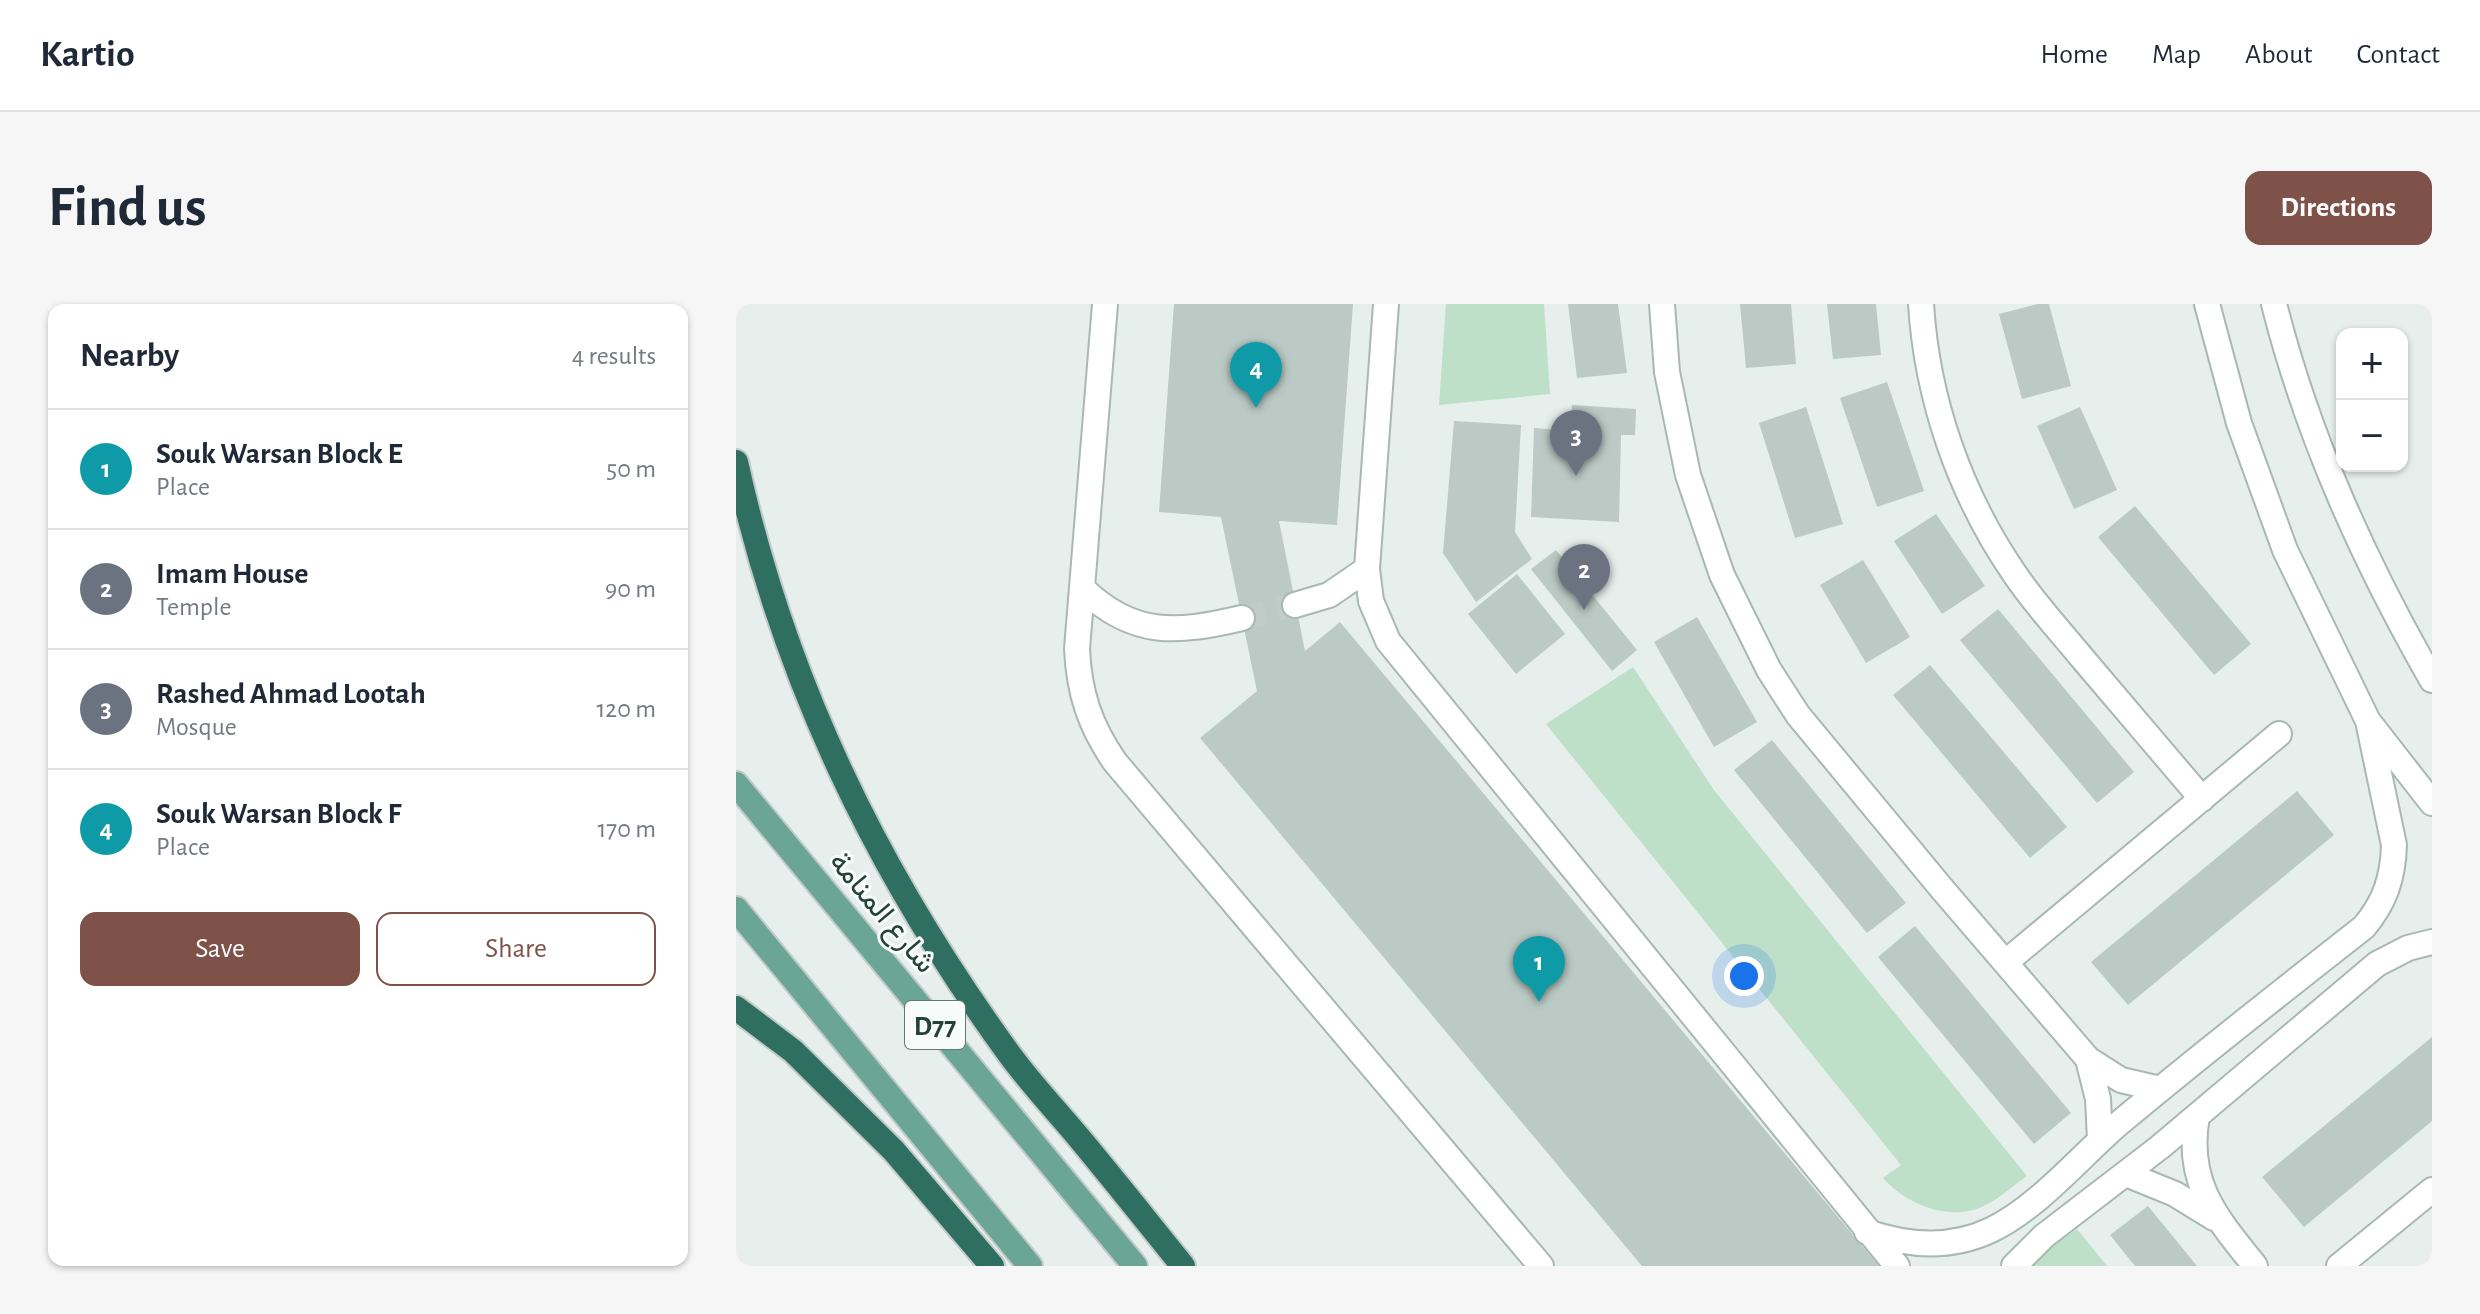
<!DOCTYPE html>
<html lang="en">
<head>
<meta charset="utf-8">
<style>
	body { margin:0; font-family:"Alegreya Sans",Vazirmatn,sans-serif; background:#f6f6f7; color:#1f2937 }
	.controls { position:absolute; right:24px; top:24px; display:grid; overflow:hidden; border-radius:16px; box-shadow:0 2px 6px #0004 }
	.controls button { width:72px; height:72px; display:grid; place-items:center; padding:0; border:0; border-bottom:2px solid #e0e1e3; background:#fff; color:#1f2937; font:40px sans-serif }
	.you { position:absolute; left:1008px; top:672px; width:28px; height:28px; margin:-20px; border:6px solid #fff; border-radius:50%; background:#1a73e8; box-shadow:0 0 0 12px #1a73e833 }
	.badge { display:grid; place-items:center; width:52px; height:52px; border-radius:50%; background:#7f5249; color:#fff; font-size:26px; font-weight:700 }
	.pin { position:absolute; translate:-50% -66px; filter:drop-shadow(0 2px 4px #0008) }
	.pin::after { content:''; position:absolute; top:42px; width:28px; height:24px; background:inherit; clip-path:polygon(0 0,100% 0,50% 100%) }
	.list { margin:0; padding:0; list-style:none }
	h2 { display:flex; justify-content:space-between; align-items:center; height:104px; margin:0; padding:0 32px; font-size:34px }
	h2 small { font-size:26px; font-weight:400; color:#747a83 }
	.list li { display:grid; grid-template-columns:52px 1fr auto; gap:24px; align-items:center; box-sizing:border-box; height:120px; padding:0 32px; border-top:2px solid #e0e1e3 }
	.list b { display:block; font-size:30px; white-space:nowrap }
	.list p { margin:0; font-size:26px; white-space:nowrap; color:#747a83 }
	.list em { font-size:26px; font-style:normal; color:#747a83 }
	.actions { display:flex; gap:16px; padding:24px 32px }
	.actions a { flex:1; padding:18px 0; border:2px solid #7f5249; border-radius:16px; text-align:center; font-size:28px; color:#7f5249 }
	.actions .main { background:#7f5249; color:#fff }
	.map { position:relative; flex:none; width:1696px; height:962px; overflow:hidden; border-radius:16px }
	header { display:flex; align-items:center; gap:48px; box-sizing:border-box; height:112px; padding:0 40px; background:#fff; border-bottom:2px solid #e0e1e3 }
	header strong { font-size:38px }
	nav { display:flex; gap:44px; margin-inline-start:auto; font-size:28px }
	.intro { display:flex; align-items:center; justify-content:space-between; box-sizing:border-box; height:192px; padding:0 48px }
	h1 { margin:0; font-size:56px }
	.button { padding:20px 36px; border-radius:16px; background:#7f5249; color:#fff; font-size:28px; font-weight:700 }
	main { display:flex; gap:48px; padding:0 48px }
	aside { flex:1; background:#fff; border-radius:16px; box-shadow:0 2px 6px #0004 }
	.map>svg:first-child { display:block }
	.green { fill:#bfe0c8 }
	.building { fill:#bbcac4 }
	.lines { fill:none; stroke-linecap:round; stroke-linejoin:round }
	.minor-tunnel { stroke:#bfccc8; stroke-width:24; stroke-dasharray:24 12; stroke-linecap:butt }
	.minor-casing { stroke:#a8b8b2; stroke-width:28 }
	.major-casing { stroke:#c2cac8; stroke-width:28 }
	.highway-casing { stroke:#c2cac8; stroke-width:28 }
	.minor { stroke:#fff; stroke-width:24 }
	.major { stroke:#6aa596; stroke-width:24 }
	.highway { stroke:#2f6f62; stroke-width:24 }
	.labels { text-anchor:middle; stroke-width:6; stroke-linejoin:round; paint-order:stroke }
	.shield { fill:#f7fbf9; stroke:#637a73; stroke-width:2 }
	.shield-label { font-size:28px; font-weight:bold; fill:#24423a }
	.street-label { font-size:30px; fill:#24423a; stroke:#f7fbf9 }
</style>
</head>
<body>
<header>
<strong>Kartio</strong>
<nav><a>Home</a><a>Map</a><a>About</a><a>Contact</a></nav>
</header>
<div class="intro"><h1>Find us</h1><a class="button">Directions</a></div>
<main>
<aside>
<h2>Nearby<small>4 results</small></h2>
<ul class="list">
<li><span class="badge" style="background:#0f9aa8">1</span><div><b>Souk Warsan Block E</b><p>Place</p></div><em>50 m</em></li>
<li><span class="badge" style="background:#6b7280">2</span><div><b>Imam House</b><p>Temple</p></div><em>90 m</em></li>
<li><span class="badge" style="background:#6b7280">3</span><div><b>Rashed Ahmad Lootah</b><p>Mosque</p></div><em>120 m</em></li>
<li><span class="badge" style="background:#0f9aa8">4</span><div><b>Souk Warsan Block F</b><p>Place</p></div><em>170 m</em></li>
</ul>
<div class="actions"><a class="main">Save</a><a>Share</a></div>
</aside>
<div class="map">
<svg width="1696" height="962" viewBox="0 0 1696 962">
	<rect width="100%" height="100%" fill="#e6efeb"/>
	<!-- green -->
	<path class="green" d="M710,0h98l6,90 -111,11z
		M897,363l81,123 313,386c-13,9 -27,22 -41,29 -35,18 -79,0 -103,-27l18,-13 -355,-441z
		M1341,925l30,37h-73l11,-15z"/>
	<!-- building -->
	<path class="building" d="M438,0h179l-16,221 -58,-4 26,130 35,-29 539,644h-237l-442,-528 57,-47 -36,-174 -62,-5z
		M832,0h50l9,69 -50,5z
		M1004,0h51l5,60 -50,4z
		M1091,0h49l5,51 -48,4z
		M1302,0h11l22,82 -49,13 -23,-85z
		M1151,78l37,109 -47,16 -37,-109z
		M836,101l64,4 -1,26h-14l-2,87 -88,-5 3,-89 37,3z
		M1070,103l37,117 -48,14 -36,-115z
		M1344,103l37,83 -43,19 -37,-83z
		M718,117l67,4 -6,107 17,27 -56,43 -33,-49z
		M1399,202l116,138 -37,31 -116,-138z
		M1200,210l49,72 -43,28 -48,-73z
		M820,246l81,100 -25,21 -81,-102z
		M1127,256l47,77 -44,26 -46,-78z
		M781,270l48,60 -49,40 -48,-60z
		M1262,305l136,163 -37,31 -137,-163z
		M961,313l60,105 -43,25 -60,-105z
		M1194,361l137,162 -37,31 -137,-163z
		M1036,436l134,163 -39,30 -133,-163z
		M1561,487l37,44 -206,170 -37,-43z
		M1179,622l156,187 -37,31 -156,-187z
		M1696,733v84l-128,106 -42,-50z
		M1412,902l49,60h-62l-25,-31z"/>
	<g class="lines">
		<!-- minor-tunnel -->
		<path class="minor-tunnel" d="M506,314l53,-13"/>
		<defs>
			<path id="minor" d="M369,0l-28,345c2,44 13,77 38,113l426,504
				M650,0l-19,265 4,32 17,40 509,625
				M926,0l5,68 21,103 34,100 47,95 29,45 145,175 145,169 33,21 39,9
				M1185,0c6,96 39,190 93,269 20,30 46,58 69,86 40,47 79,93 119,140
				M1471,0l32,119 46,127 83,171 64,82
				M1538,0c34,134 90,257 158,376
				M347,285c51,49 95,44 159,29
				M559,301l34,-10 38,-26
				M1270,658l273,-228
				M1352,755l10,40 2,41
				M1461,812c-12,67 19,101 58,150
				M1390,870l49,20 39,24
				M1131,928c41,14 84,17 124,-2 45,-21 88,-72 126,-105 81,-68 164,-133 247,-198 21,-25 29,-49 30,-82l-26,-124
				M1278,962l30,-30 116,-89 217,-183 31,-16 24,-6
				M1603,962l93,-76"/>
			<path id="major" d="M0,480l399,482
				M0,605l294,357"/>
			<path id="highway" d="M0,158c48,218 140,408 271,589 22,31 49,59 73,88 35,42 69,85 103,127
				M0,704l57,43 101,100 98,115"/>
		</defs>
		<!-- minor casing -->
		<use href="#minor" class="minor-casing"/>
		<!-- major casing -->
		<use href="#major" class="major-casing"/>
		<!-- highway casing -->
		<use href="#highway" class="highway-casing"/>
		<!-- minor -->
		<use href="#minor" class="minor"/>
		<!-- major -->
		<use href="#major" class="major"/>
		<!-- highway -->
		<use href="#highway" class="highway"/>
	</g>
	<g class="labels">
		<!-- shield labels -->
		<rect class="shield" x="169" y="697" width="60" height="48" rx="6"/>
		<g class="shield-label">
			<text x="199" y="731">D77</text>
		</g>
		<!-- street labels -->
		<g class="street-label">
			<text transform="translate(147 608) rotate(50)" y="10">شارع المنامة</text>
		</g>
	</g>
</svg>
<div class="controls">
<button>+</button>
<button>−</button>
</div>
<div class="you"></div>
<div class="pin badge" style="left:803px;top:698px;background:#0f9aa8">1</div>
<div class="pin badge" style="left:848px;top:306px;background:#6b7280">2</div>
<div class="pin badge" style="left:840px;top:172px;background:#6b7280">3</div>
<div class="pin badge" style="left:520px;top:104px;background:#0f9aa8">4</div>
</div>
</main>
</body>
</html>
